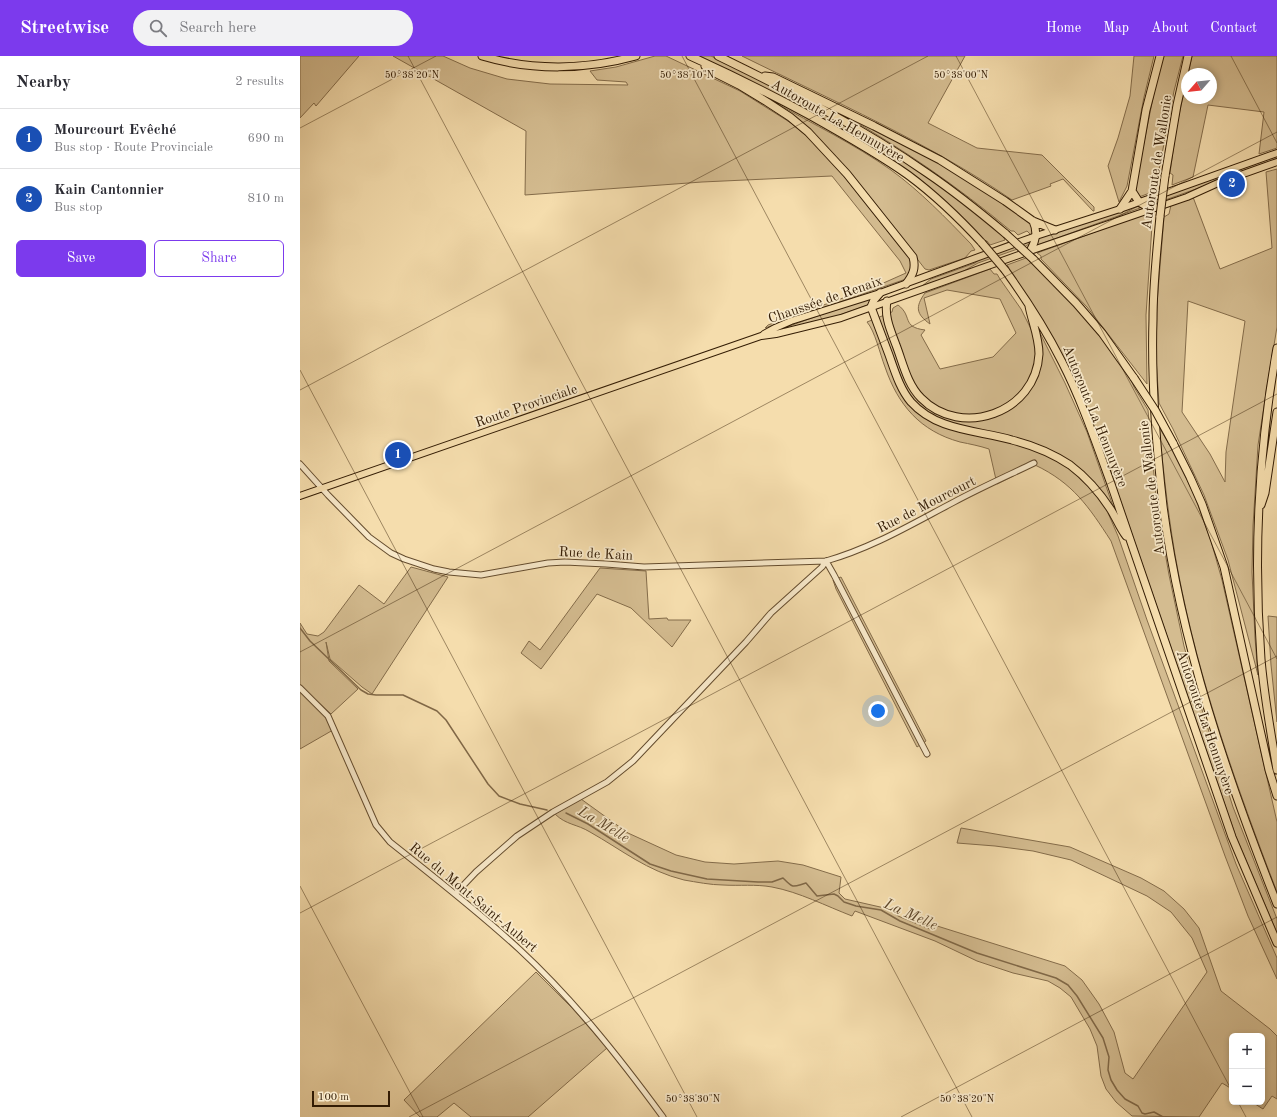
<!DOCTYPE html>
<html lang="en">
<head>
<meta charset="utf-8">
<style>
	body { margin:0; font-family:"Old Standard TT",serif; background:#f2f2f3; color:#2b2b33 }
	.controls { position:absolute; right:12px; bottom:12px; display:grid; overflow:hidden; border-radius:6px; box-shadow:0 2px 6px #0003 }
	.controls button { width:36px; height:36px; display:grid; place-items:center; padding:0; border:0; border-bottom:1px solid #e1e1e2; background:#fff; color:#2b2b33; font:20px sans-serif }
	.compass { position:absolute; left:881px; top:12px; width:36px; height:36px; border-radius:50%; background:#fff; box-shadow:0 2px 6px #0003; rotate:242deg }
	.scale { position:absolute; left:12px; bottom:10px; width:78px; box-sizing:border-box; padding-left:4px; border:2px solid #331c04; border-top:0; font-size:11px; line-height:14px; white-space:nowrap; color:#331c04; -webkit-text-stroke:3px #f8e9ca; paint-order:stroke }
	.you { position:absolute; left:578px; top:655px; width:14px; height:14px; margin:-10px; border:3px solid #fff; border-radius:50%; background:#1a73e8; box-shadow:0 0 0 6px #1a73e833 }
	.badge { display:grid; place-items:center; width:26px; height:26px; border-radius:50%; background:#7c3aed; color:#fff; font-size:13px; font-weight:700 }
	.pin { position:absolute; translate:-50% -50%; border:2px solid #fff; box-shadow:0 1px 4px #0006 }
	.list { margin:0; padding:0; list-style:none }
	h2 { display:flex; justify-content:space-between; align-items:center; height:52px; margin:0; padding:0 16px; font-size:17px }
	h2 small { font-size:13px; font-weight:400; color:#7c7c81 }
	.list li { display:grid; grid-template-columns:26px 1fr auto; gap:12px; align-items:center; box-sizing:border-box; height:60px; padding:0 16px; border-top:1px solid #e1e1e2 }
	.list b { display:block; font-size:15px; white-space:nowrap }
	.list p { margin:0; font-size:13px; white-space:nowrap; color:#7c7c81 }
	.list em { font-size:13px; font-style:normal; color:#7c7c81 }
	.actions { display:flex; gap:8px; padding:12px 16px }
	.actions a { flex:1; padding:9px 0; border:1px solid #7c3aed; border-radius:6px; text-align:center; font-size:14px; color:#7c3aed }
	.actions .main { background:#7c3aed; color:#fff }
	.icon { flex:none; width:22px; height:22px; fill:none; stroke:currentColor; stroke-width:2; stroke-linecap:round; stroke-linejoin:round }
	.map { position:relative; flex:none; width:977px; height:1061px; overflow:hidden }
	header { display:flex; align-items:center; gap:24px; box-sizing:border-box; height:56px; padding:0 20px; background:#7c3aed; color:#fff }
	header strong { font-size:19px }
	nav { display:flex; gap:22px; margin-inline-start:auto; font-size:14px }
	.search { width:280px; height:36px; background:#f2f2f3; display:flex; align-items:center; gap:10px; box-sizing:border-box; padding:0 14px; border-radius:22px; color:#7c7c81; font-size:15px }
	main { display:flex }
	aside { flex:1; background:#fff }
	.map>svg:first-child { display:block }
	.green { fill:#d4bc90; stroke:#846c4a; fill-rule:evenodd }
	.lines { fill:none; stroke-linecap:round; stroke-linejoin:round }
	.stream { stroke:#806847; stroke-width:1.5 }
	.minor-casing { stroke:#644c2e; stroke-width:7 }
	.major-casing { stroke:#331c04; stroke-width:8 }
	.highway-casing { stroke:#331c04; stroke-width:9 }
	.minor { stroke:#f8e9ca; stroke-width:5 }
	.major { stroke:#f5ddad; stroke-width:6 }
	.highway { stroke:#f5ddad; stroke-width:7 }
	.highway-bridge-casing { stroke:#331c04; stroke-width:9; stroke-linecap:butt }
	.highway-bridge { stroke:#f5ddad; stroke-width:7 }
	.ticks { fill:none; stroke:#331c04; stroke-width:1; stroke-opacity:0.45 }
	.labels { text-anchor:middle; stroke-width:3.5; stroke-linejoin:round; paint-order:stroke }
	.street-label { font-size:14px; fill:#331c04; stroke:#f8e9ca }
	.water-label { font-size:15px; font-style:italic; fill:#60482b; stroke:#f8e9ca }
	.ticks-label { font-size:10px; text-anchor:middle; fill:#331c04; stroke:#f8e9ca; stroke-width:3.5; stroke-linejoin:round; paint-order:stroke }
</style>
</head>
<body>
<header>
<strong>Streetwise</strong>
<div class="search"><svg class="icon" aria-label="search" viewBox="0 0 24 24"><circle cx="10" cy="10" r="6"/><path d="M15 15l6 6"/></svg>Search here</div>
<nav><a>Home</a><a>Map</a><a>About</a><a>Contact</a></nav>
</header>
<main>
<aside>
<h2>Nearby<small>2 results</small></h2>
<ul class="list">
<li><span class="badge" style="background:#1a4fb4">1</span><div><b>Mourcourt Evêché</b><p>Bus stop · Route Provinciale</p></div><em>690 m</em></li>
<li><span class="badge" style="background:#1a4fb4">2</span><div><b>Kain Cantonnier</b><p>Bus stop</p></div><em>810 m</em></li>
</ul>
<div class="actions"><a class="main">Save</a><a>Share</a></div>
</aside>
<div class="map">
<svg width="977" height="1061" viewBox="0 0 977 1061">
	<rect width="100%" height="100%" fill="#f5ddad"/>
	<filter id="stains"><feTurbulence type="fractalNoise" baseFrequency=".005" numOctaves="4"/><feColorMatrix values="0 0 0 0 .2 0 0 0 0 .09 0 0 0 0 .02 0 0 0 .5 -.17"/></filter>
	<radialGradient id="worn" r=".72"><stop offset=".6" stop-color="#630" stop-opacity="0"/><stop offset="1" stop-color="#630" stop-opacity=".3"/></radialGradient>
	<!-- green -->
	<path class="green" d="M0,0h59l-43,50 -2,-3 -14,15z
		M93,0h50l27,12 37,11 43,5 78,1 -2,-3 -29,-2 -7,-9 26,-4 39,-11h11l74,35 51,32 19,16 25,26 77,96v7l-6,11 -141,49 3,-3 111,-40 27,-12 -6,-12 -68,-85 -130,6 -177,13 1,-64z
		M397,0h14l13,6 75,37 79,45 34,22 59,43 31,25 3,6 -15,5 -3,-4h-2l-74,-67z
		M442,0h223l-37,67 49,25 65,7 52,52v4h-1l-30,-32 -13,5 1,2 -39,14c-84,-58 -179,-99 -270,-144z
		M834,0h20l-10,41 -17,89 -8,16 -11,-36 10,-28 12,-42z
		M863,0h20l-9,35 -19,100 -16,6 -2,-1 -2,-9 21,-104z
		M892,0h85v92l-18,6 5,-42 -56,-7 -15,72 -21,8 1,-10 -3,-2 6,-44 11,-51v20h24v-24h-23z
		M474,46c39,22 80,42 117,68 29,21 55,48 80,74l4,6 -4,1 -6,7 -36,12 -4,-1 -78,-100 -74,-66z
		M542,58l75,36 66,38 48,35 3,10 -3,2 -4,-4 -9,4 -4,-4h-3c-54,-45 -108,-82 -169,-117z
		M977,99v5l-123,44 -6,-3z
		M977,113v158l-11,66 -8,52 -5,81 -1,46 3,66 3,37 -30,-115 -24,-65 -31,-66 -14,-26 -3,-45 1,-54 7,-87 5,-3 2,-9 22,-8 27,72 52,-21 -6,-76zM888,245l57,20 -19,131 -1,30 -15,-28 -28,-42z
		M836,149l4,3 -105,38 3,-8z
		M853,155l-7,104 1,69 -60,-77 -46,-48v-3l-4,-3z
		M726,186l4,1 -4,3 -48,17 -16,9 -40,14 9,-7 44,-16 5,-4z
		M726,202l26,23 31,35 26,31 23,35 2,5 14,23 9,97 12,68 15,71 13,48 36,113 44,112v14l-41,-96 -126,-367 -38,-95 -64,-105 1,-2 -2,-3z
		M690,213l4,5h3l3,5 21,30 11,22 8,2 25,50 22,49 27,77 -6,4 10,23 29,84 89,244 41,94v21l-29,-63 -23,-60 -114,-315c-22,-34 -38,-58 -76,-76l-38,19 -8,-35c-9,-3 -19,-5 -29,-7 -40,-11 -62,-37 -75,-75 -5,-13 -10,-36 -18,-45l25,-10 1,-4 5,-3c15,11 3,22 27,25l-4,5 19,34 53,-12 23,-24 -16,-34 -53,-9 -23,8 6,26c-14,-10 -15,-17 -5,-31z
		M576,239l-7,7 -1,3 -34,12 -67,17z
		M859,371l18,31 18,39 16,44 11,39 55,242v70c-40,-104 -78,-210 -99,-321 -9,-47 -14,-95 -19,-144z
		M111,511l37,10 -76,117 -10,-7 -32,-28 -4,-17 3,19 29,28 -27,25 -31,-29v-62l7,11 11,2 6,-4 35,-47 25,19z
		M300,512l46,3 3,48 18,-1 1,2h23l-19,27 -41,-39 -34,-14 -56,75 -20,-16 8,-12 11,9z
		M541,521l85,164 -9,6 -81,-158 -3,-9z
		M968,560l9,1v105l-6,-57z
		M0,635l26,25 7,14 -33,19z
		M281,743l47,34 48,22 29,7 29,2 44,-3 25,4 38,12 -2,16 6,6 44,10 9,7 34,14 2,-5 131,41 17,14 17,24 15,28 11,41 8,6 74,-107 -15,-34 -21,-26 -24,-16 -76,-36 -38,-9 -38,-5 -38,-3 4,-15 109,19 71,31 23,13 20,18 15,19 22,63 49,38 7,7v63l-5,-3 -9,13 -11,-7h10v-66h-30v53l-10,-6 -23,34 -67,-1 -16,-14 -10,-13 -5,-13 -4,-30 -7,-17 -19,-32 -11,-9 -12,-7 -35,-8 -36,-12 -42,-20 -80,-30 -3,5c-26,-10 -53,-24 -80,-29 -16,-3 -33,-1 -49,-2 -12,0 -27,-3 -39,-5 -37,-9 -62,-30 -94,-48 -13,-8 -24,-7 -35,-18z
		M236,916l37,37 34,39 -79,69h-57l-17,-14 -17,14h-17l-16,-17z"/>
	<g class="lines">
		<!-- stream -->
		<path class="stream" d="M0,572l10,13 51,49 7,4 8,1h27l34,16 9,9 42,64 11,12 21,8 27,6
			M266,757l22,11 62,40 21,7 36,8 51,3h14l11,-4c11,11 9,9 23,5l11,13 17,-2 4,2 6,6 12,4 25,4 19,11 77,32 79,25 12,7 9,11 26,42 6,19 -1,13 3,10 6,10 8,9 13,7 4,7 3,1 9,-2 9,5"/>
		<defs>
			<path id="minor" d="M0,408l28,31 41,42 22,16 13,6 30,10 15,3 32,3 67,-12 17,-1 41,2 38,3 182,-6c46,-13 86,-37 128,-59 26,-14 53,-26 80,-39
				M526,505l8,14 93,179
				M0,632l28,28 48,109 14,17c44,35 88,69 129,107 54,50 100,108 144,168
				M156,837l20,-21 41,-36 36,-24 54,-30 26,-21 113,-119 25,-29 51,-46 4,-6"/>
			<path id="major" d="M464,278l11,-6 16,-7 89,-28 156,-57 84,-27 157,-56
				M0,440l461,-160 15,-2 65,-16 189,-67 157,-54 31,-14 59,-21"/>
			<path id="highway" d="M182,0c50,15 104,14 154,0
				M390,0c40,18 80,38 119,59 34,19 68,38 99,60 27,20 51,43 74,68
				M418,0c72,35 143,71 209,117 28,19 54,40 79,61
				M405,10l8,6 26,13 28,17 23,15 18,15 39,42 66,83c3,11 0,18 -7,27
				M465,20l8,1 101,49 66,34 65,41 28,20 22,9
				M865,120l12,-71 11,-49
				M832,135l7,11 12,7
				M820,153l12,-18 14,-81 14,-54
				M860,160c-3,34 -7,68 -7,103 -2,62 3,125 10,187 18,137 63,269 114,398
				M730,195c6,-10 8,-19 3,-30
				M733,203l43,44 26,30 32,45
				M705,214c21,29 41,60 57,92 20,39 34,81 49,122l121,353 45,106
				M580,237l-6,7 -3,7c6,16 12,32 18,48 6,17 11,34 22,47 26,29 66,28 101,38 20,5 40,13 58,25 16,12 30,28 41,45 5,8 9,18 15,26
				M587,245c-3,16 4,30 9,44 7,18 11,39 25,53 40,41 115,15 118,-44 0,-17 -7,-32 -10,-48
				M977,292c-19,105 -24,204 -16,311 3,37 10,74 16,111
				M873,387l17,34 12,27 22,63 45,203 8,26
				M961,449l4,-12 12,-81"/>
		</defs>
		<!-- minor casing -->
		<use href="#minor" class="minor-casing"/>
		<!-- major casing -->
		<use href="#major" class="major-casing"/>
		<!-- highway casing -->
		<use href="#highway" class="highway-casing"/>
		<!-- minor -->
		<use href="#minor" class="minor"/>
		<!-- major -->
		<use href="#major" class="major"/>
		<!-- highway -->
		<use href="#highway" class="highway"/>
		<defs>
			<path id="highway-bridge" d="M860,160l5,-40
				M706,178l27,25
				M682,187l23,27
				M834,322l21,32 18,33"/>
		</defs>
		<!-- highway-bridge casing -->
		<use href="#highway-bridge" class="highway-bridge-casing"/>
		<!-- highway-bridge -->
		<use href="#highway-bridge" class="highway-bridge"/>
	</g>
	<!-- ticks -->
	<path class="ticks" d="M108,0l564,1061M382,0l550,1035M656,0l321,603M931,0l46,87M0,72l136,-72M0,314l397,747M0,334l628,-334M0,596l977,-520M0,830l123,231M0,857l977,-519M938,1046l8,15M109,1061l868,-461M601,1061l376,-200"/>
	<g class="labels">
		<!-- street labels -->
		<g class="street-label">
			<text transform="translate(538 64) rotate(30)" y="5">Autoroute La Hennuyère</text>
			<text transform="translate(856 106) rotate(-81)" y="5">Autoroute de Wallonie</text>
			<text transform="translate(525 243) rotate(-19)" y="5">Chaussée de Renaix</text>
			<text transform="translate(226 349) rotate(-19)" y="5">Route Provinciale</text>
			<text transform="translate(796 360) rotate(68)" y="5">Autoroute La Hennuyère</text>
			<text transform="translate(851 432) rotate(-97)" y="5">Autoroute de Wallonie</text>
			<text transform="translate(626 448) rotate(-27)" y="5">Rue de Mourcourt</text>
			<text transform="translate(296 497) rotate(3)" y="5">Rue de Kain</text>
			<text transform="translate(906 666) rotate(71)" y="5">Autoroute La Hennuyère</text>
			<text transform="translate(174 841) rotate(40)" y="5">Rue du Mont-Saint-Aubert</text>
		</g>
		<!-- water labels -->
		<g class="water-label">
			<text transform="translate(304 768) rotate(31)" y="5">La Melle</text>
			<text transform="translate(611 858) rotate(24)" y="5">La Melle</text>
		</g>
	</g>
	<g class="ticks-label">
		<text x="112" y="22">50°38'20"N</text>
		<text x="387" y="22">50°38'10"N</text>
		<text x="661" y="22">50°38'00"N</text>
		<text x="393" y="1046">50°38'30"N</text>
		<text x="667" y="1046">50°38'20"N</text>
	</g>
	<rect width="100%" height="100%" filter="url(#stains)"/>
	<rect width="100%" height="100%" fill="url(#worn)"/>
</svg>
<div class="controls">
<button>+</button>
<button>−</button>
</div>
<svg class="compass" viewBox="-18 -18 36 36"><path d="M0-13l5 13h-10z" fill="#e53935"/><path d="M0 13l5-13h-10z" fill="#7c7c81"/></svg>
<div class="scale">100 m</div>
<div class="you"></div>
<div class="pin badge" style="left:98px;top:399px;background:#1a4fb4">1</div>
<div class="pin badge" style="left:932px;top:128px;background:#1a4fb4">2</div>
</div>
</main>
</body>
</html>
